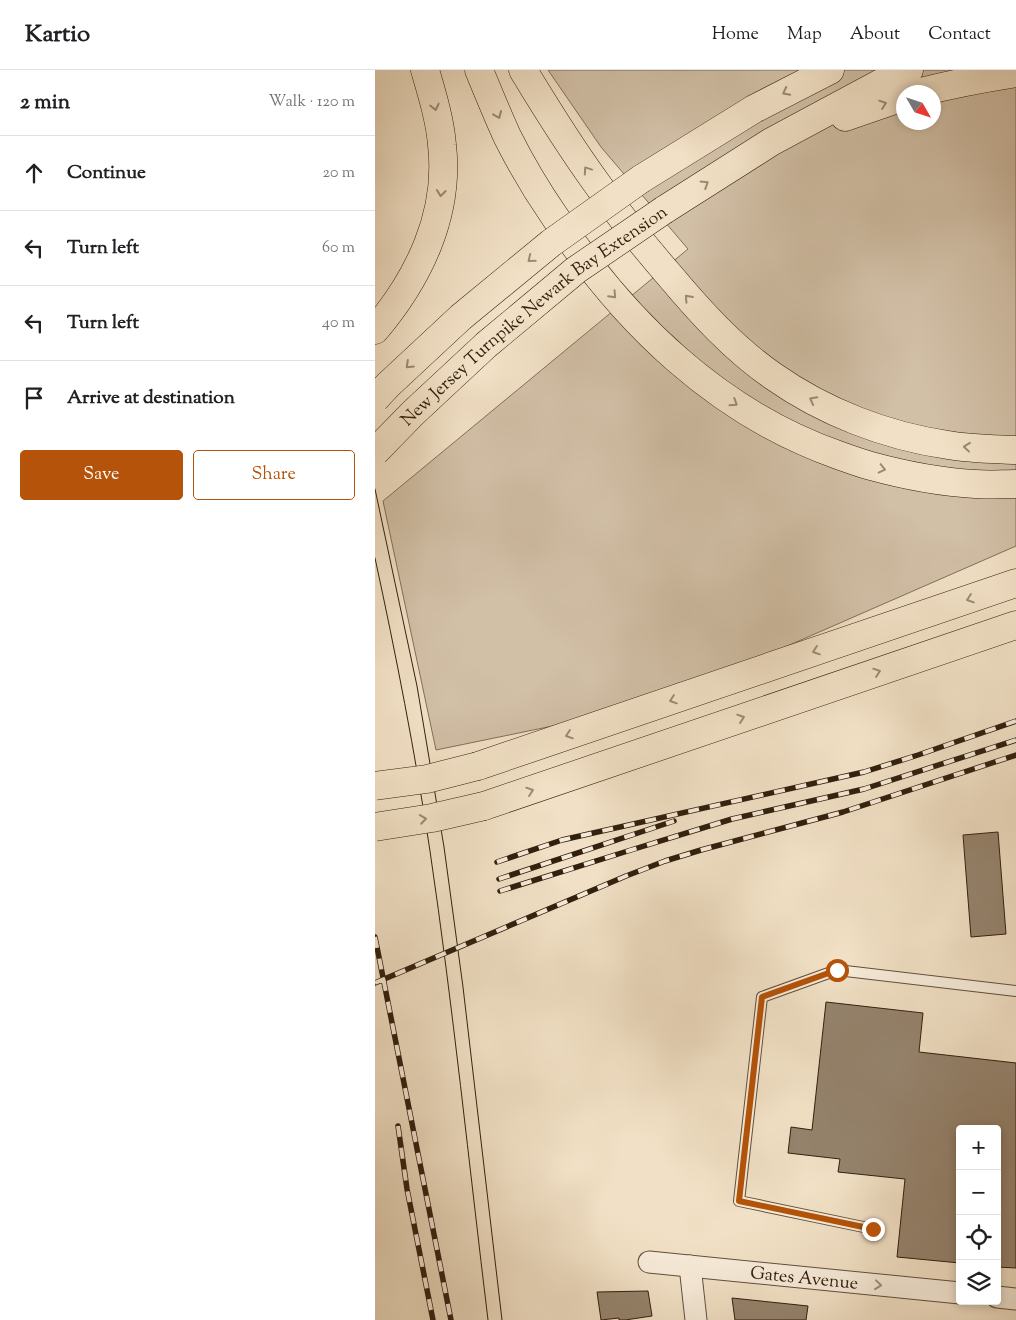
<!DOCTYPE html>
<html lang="en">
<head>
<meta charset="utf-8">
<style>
	body { margin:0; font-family:"Sorts Mill Goudy",serif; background:#f6f6f6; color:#202124 }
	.controls { position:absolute; right:15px; bottom:15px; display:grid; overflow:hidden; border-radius:5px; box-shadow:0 2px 8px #0003 }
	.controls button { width:45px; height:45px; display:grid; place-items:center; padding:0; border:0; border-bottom:1px solid #e0e0e0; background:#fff; color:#202124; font:25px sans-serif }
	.compass { position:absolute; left:521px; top:15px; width:45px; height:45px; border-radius:50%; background:#fff; box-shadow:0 2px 8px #0003; rotate:129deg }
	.stop { position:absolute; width:15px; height:15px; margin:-11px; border:4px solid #b45309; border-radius:50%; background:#fff }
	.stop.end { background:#b45309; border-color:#fff; box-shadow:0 1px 5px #0008 }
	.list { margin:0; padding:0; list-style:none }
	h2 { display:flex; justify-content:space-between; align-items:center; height:65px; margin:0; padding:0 20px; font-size:21px }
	h2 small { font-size:16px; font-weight:400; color:#757577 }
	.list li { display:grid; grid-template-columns:32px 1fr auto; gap:15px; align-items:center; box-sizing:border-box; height:75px; padding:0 20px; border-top:1px solid #e0e0e0 }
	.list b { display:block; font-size:19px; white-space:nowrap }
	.list em { font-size:16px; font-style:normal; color:#757577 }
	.actions { display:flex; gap:10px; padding:15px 20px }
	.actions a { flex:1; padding:11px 0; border:1px solid #b45309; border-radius:5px; text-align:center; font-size:18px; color:#b45309 }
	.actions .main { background:#b45309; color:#fff }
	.icon { flex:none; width:28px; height:28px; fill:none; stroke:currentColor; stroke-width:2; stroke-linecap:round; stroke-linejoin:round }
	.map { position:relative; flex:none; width:641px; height:1250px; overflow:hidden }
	header { display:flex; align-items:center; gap:30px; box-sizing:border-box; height:70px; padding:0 25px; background:#fff; border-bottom:1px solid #e0e0e0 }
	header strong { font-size:24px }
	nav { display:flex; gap:28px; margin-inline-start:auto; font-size:18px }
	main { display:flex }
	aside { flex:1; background:#fff }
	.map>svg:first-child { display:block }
	.green { fill:#d1bfa6; stroke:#826f5a; fill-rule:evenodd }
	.building { fill:#95836d; stroke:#321f0e }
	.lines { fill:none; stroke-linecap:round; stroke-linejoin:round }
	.service-casing { stroke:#624f3c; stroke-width:12 }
	.minor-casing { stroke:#624f3c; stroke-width:23 }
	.trunk-casing { stroke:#321f0e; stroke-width:29 }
	.motorway-casing { stroke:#321f0e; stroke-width:29 }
	.service { stroke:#f6ebd9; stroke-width:10 }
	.minor { stroke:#f6ebd9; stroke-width:21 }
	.trunk { stroke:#f1e0c5; stroke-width:28 }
	.motorway { stroke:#f1e0c5; stroke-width:28 }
	.tram { stroke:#321f0e; stroke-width:1 }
	.rail-casing { stroke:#321f0e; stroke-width:5.5 }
	.rail { stroke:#f6ebd9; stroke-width:4; stroke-dasharray:11; stroke-linecap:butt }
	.trunk-bridge-casing { stroke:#321f0e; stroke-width:29; stroke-linecap:butt }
	.motorway-bridge-casing { stroke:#321f0e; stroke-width:29; stroke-linecap:butt }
	.trunk-bridge { stroke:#f1e0c5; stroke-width:28 }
	.motorway-bridge { stroke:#f1e0c5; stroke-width:28 }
	.oneway { stroke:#9b8973 }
	.oneway2 { stroke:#9e8f7e }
	.route { stroke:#b45309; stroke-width:6 }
	.labels { text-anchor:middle; stroke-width:5; stroke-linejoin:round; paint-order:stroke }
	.street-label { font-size:18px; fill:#321f0e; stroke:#f6ebd9 }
</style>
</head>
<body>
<header>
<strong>Kartio</strong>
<nav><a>Home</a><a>Map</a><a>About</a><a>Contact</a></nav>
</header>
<main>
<aside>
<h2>2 min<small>Walk · 120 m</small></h2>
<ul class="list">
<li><svg class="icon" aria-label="ahead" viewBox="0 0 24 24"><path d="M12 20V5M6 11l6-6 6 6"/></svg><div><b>Continue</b></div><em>20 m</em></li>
<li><svg class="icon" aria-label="left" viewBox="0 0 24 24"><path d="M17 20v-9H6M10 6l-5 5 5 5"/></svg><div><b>Turn left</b></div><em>60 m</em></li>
<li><svg class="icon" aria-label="left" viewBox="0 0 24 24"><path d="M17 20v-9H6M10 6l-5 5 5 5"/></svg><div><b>Turn left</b></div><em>40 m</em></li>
<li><svg class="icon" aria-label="arrive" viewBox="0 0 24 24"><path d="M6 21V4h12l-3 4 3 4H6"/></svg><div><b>Arrive at destination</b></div></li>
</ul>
<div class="actions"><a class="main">Save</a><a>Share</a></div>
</aside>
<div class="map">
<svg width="641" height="1250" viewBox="0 0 641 1250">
	<rect width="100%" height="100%" fill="#f1e0c5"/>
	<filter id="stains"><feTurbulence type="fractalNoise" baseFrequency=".004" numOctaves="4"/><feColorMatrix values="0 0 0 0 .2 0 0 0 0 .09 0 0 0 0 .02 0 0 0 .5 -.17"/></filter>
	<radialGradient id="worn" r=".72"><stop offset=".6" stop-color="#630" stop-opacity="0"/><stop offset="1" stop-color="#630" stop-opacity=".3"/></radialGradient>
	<!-- green -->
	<path class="green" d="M173,0h468v476l-366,160 -214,44 -53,-249 305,-252 -87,-102zM528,22h30v30h-30z"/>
	<!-- building -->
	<path class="building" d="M623,762l8,102 -35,3 -8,-102z
		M451,932l97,11 -4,39 97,11v205l-19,-1v-138h-37v134l-63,-6 8,-78 -67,-7 2,-13 -52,-6 3,-26 21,3z
		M273,1221l4,25 -27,4h-6v-2l-18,2 -4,-28z
		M357,1228l76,8 -2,14h-71z"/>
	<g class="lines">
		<defs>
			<path id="service" d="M498,1159l-134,-28 23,-204 75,-27 179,21"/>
			<g id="minor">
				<path id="s1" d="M274,1192l311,31"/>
				<path d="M315,1196l6,54"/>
				<path d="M622,1227l19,2"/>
			</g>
			<path id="trunk" d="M103,696l538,-183
				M109,736l532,-181"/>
			<path id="motorway" d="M104,0c9,22 18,44 28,66 14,28 30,55 48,81 69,105 163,196 283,238 11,4 22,8 33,11 33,9 68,16 104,18 13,1 27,0 41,0
				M148,0c23,38 46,75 72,111 23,33 49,65 75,95 31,37 64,73 103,100 51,36 113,60 175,69 22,4 45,4 68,5
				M546,22c31,-8 63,-14 95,-19
				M470,47l58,-20
				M266,109l113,-70 76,-39
				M289,140l107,-68 108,-58 30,-14
				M0,260c44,-52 75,-116 67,-185 -2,-25 -10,-51 -17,-75"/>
		</defs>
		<!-- service casing -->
		<use href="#service" class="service-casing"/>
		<!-- minor casing -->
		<use href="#minor" class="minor-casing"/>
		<!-- trunk casing -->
		<use href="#trunk" class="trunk-casing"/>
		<!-- motorway casing -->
		<use href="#motorway" class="motorway-casing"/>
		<!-- service -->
		<use href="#service" class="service"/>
		<!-- minor -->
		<use href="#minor" class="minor"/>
		<!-- trunk -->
		<use href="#trunk" class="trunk"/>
		<!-- motorway -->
		<use href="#motorway" class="motorway"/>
		<!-- tram -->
		<path class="tram" d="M0,419l42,197 27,161 19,140 39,333
			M0,488c21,97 40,194 55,293 23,156 39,313 58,469"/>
		<defs>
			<path id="rail" d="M122,792l65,-22 302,-68 54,-17 98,-34
				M124,809l175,-58
				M125,821l131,-41 101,-31 132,-30 152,-49
				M0,867l76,383
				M0,913l251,-107 39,-15 36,-11 142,-38 173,-57
				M23,1056l9,63 26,131"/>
		</defs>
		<!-- rail casing -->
		<use href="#rail" class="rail-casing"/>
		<!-- rail -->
		<use href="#rail" class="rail"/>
		<defs>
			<path id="trunk-bridge" d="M0,716l52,-7 51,-13
				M0,757l57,-9 52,-12"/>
			<g id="motorway-bridge">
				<path d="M0,329l13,-14 73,-68 90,-74 90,-64"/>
				<path id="s2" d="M0,382l38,-39 73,-68 90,-75 88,-60"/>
			</g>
		</defs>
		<!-- trunk-bridge casing -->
		<use href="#trunk-bridge" class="trunk-bridge-casing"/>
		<!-- motorway-bridge casing -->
		<use href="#motorway-bridge" class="motorway-bridge-casing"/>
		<!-- trunk-bridge -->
		<use href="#trunk-bridge" class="trunk-bridge"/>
		<!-- motorway-bridge -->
		<use href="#motorway-bridge" class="motorway-bridge"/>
	</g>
	<!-- one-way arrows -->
	<defs><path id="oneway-chevron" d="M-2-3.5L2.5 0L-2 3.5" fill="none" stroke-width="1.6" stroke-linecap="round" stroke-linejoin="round" transform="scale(1.25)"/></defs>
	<g class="oneway">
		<use href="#oneway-chevron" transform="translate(411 22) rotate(153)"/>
		<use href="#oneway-chevron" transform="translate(508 34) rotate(-19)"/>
		<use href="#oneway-chevron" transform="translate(60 37) rotate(77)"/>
		<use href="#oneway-chevron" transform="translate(123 45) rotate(67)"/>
		<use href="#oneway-chevron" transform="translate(212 100) rotate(-124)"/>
		<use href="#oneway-chevron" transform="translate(330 114) rotate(-32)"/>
		<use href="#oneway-chevron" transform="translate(66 123) rotate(96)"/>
		<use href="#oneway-chevron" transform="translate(156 189) rotate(141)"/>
		<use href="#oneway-chevron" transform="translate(238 225) rotate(47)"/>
		<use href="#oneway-chevron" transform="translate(313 228) rotate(-132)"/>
		<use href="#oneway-chevron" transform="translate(34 295) rotate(137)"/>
		<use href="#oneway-chevron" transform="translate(438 330) rotate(-152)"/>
		<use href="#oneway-chevron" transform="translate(359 333) rotate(33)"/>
		<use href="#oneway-chevron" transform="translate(592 377) rotate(-174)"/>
		<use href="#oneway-chevron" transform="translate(507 399) rotate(13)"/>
		<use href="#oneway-chevron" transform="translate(595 529) rotate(161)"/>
		<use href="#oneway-chevron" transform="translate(441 581) rotate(161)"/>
		<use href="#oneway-chevron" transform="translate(502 602) rotate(-19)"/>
		<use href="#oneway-chevron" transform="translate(298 630) rotate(161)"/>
		<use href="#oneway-chevron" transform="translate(366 648) rotate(-19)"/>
		<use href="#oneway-chevron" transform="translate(194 665) rotate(161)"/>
		<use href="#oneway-chevron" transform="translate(155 721) rotate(-19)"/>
		<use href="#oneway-chevron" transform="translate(48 749) rotate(-9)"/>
	</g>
	<use class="oneway2" href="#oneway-chevron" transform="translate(503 1215) rotate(6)"/>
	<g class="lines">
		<!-- route -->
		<path class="route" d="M462,900l-75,27 -23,204 134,28"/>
	</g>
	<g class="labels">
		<!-- street labels -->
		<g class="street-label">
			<text dy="6" stroke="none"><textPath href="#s2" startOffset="210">New Jersey Turnpike Newark Bay Extension</textPath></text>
			<text dy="6" stroke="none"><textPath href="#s1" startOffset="156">Gates Avenue</textPath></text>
		</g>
	</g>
	<rect width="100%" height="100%" filter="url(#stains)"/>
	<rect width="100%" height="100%" fill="url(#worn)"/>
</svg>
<div class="controls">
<button>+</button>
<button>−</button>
<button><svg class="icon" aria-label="locate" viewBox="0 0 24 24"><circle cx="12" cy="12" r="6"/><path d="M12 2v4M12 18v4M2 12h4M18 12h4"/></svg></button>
<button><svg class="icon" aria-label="layers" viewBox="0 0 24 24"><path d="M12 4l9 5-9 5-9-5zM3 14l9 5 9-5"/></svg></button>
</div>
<svg class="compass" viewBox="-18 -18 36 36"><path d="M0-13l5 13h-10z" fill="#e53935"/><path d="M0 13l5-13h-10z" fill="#757577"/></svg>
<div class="stop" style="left:462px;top:900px"></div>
<div class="stop end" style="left:498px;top:1159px"></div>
</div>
</main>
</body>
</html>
